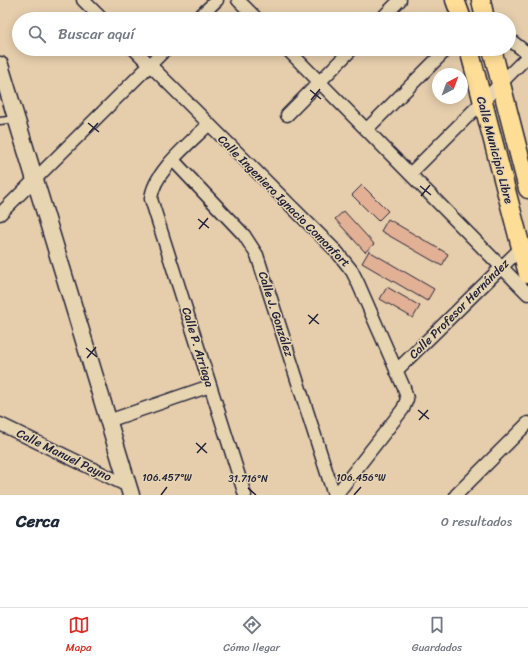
<!DOCTYPE html>
<html lang="es">
<head>
<meta charset="utf-8">
<style>
	body { margin:0; font-family:Sriracha,sans-serif; background:#f6f6f7; color:#1f2937 }
	.compass { position:absolute; left:432px; top:68px; width:36px; height:36px; border-radius:50%; background:#fff; box-shadow:0 2px 10px #0003; rotate:41deg }
	.list { margin:0; padding:0; list-style:none }
	h2 { display:flex; justify-content:space-between; align-items:center; height:52px; margin:0; padding:0 16px; font-size:17px }
	h2 small { font-size:13px; font-weight:400; color:#747a83 }
	.icon { flex:none; width:22px; height:22px; fill:none; stroke:currentColor; stroke-width:2; stroke-linecap:round; stroke-linejoin:round }
	.map { position:relative; flex:none; width:528px; height:495px; overflow:hidden }
	.search { position:absolute; background:#fff; box-shadow:0 2px 10px #0003; left:12px; right:12px; top:12px; height:44px; display:flex; align-items:center; gap:10px; box-sizing:border-box; padding:0 14px; border-radius:22px; color:#747a83; font-size:15px }
	.sheet { height:112px; background:#fff }
	nav { display:flex; justify-content:space-around; align-items:center; box-sizing:border-box; height:56px; border-top:1px solid #e0e1e3; background:#fff; font-size:11px; color:#747a83 }
	nav a { display:grid; justify-items:center; gap:2px }
	nav .on { color:#d93025 }
	.map>svg:first-child { display:block }
	.building { fill:#e2b095; stroke:#22223b }
	.lines { fill:none; stroke-linecap:round; stroke-linejoin:round }
	.service-casing { stroke:#22223b; stroke-width:9 }
	.minor-casing { stroke:#22223b; stroke-width:15 }
	.secondary-casing { stroke:#22223b; stroke-width:19 }
	.primary-casing { stroke:#22223b; stroke-width:21 }
	.service { stroke:#e7d5b2; stroke-width:6 }
	.minor { stroke:#e7d5b2; stroke-width:12 }
	.secondary { stroke:#e7d5b2; stroke-width:16 }
	.primary { stroke:#fedd96; stroke-width:18 }
	.ticks { fill:none; stroke:#22223b; stroke-width:1.5 }
	.labels { text-anchor:middle; stroke-width:3; stroke-linejoin:round; paint-order:stroke }
	.street-label { font-size:12px; fill:#22223b; stroke:#e7d5b2 }
	.ticks-label { font-size:10px; text-anchor:middle; fill:#22223b; stroke:#e7d5b2; stroke-width:3; stroke-linejoin:round; paint-order:stroke }
</style>
</head>
<body>
<div class="map">
<svg width="528" height="495" viewBox="0 0 528 495">
	<rect width="100%" height="100%" fill="#e6ceac"/>
	<filter id="ink" filterUnits="userSpaceOnUse"><feTurbulence type="fractalNoise" baseFrequency=".025" numOctaves="2"/><feDisplacementMap in="SourceGraphic" scale="8" xChannelSelector="R" yChannelSelector="G"/><feConvolveMatrix kernelMatrix="1 2 1 2 8 2 1 2 1" color-interpolation-filters="sRGB"/></filter>
	<g filter="url(#ink)">
		<!-- building -->
		<path class="building" d="M362,185l26,26 -10,10 -26,-26z
			M344,211l30,33 -9,8 -30,-33z
			M388,219l60,35 -6,12 -61,-35z
			M369,251l65,38 -7,12 -65,-38z
			M387,287l33,19 -7,12 -33,-19z"/>
		<g class="lines">
			<defs>
				<path id="service" d="M0,121l16,-2"/>
				<path id="minor" d="M83,0l19,19
					M238,0l19,19
					M197,19l20,-19
					M381,19l19,-19
					M509,39l19,15
					M134,49l203,203 15,19 6,12 46,105 3,11 -4,10 -67,86
					M287,49l241,245
					M287,115l65,-66
					M208,125c-18,18 -55,47 -57,74l94,296
					M367,129l80,-80
					M173,160l71,75 13,20 77,240
					M411,173l117,-117
					M0,214l166,-165
					M396,371l125,-123
					M108,421l102,-35
					M0,424l128,62
					M456,495l72,-72"/>
				<path id="secondary" d="M0,65l131,430"/>
				<path id="primary" d="M455,0l7,19
					M481,0l4,19
					M469,49l59,225
					M492,49l36,140"/>
			</defs>
			<!-- service casing -->
			<use href="#service" class="service-casing"/>
			<!-- minor casing -->
			<use href="#minor" class="minor-casing"/>
			<!-- secondary casing -->
			<use href="#secondary" class="secondary-casing"/>
			<!-- primary casing -->
			<use href="#primary" class="primary-casing"/>
			<!-- service -->
			<use href="#service" class="service"/>
			<!-- minor -->
			<use href="#minor" class="minor"/>
			<!-- secondary -->
			<use href="#secondary" class="secondary"/>
			<!-- primary -->
			<use href="#primary" class="primary"/>
		</g>
	</g>
	<!-- ticks -->
	<path class="ticks" d="M310,90l11,9M311,100l9,-11M88,123l11,9M89,133l9,-10M420,186l11,9M421,196l9,-11M198,219l11,9M199,229l9,-11M308,315l11,9M309,324l9,-10M86,348l11,9M87,358l9,-11M418,410l11,9M419,420l9,-10M196,443l11,10M197,453l9,-10M248,488l8,7M161,495l6,-8M354,495l7,-8"/>
	<g class="labels">
		<!-- street labels -->
		<g class="street-label">
			<text transform="translate(495 150) rotate(75)" y="4">Calle Municipio Libre</text>
			<text transform="translate(284 201) rotate(45)" y="4">Calle Ingeniero Ignacio Comonfort</text>
			<text transform="translate(459 309) rotate(-45)" y="4">Calle Profesor Hernández</text>
			<text transform="translate(276 314) rotate(72)" y="4">Calle J. González</text>
			<text transform="translate(198 347) rotate(73)" y="4">Calle P. Arriaga</text>
			<text transform="translate(64 455) rotate(26)" y="4">Calle Manuel Payno</text>
		</g>
	</g>
	<g class="ticks-label">
		<text x="167" y="481">106.457°W</text>
		<text x="361" y="481">106.456°W</text>
		<text x="248" y="482">31.716°N</text>
	</g>
</svg>
<svg class="compass" viewBox="-18 -18 36 36"><path d="M0-13l5 13h-10z" fill="#e53935"/><path d="M0 13l5-13h-10z" fill="#747a83"/></svg>
<div class="search"><svg class="icon" aria-label="search" viewBox="0 0 24 24"><circle cx="10" cy="10" r="6"/><path d="M15 15l6 6"/></svg>Buscar aquí</div>
</div>
<section class="sheet">
<h2>Cerca<small>0 resultados</small></h2>
<ul class="list">
</ul>
</section>
<nav>
<a class="on"><svg class="icon" aria-label="map" viewBox="0 0 24 24"><path d="M3 6l6-2 6 2 6-2v14l-6 2-6-2-6 2zM9 4v14M15 6v14"/></svg>Mapa</a>
<a><svg class="icon" aria-label="directions" viewBox="0 0 24 24"><path d="M12 3l9 9-9 9-9-9zM9 14v-3h6M13 9l2 2-2 2"/></svg>Cómo llegar</a>
<a><svg class="icon" aria-label="saved" viewBox="0 0 24 24"><path d="M7 4h10v16l-5-4-5 4z"/></svg>Guardados</a>
</nav>
</body>
</html>
